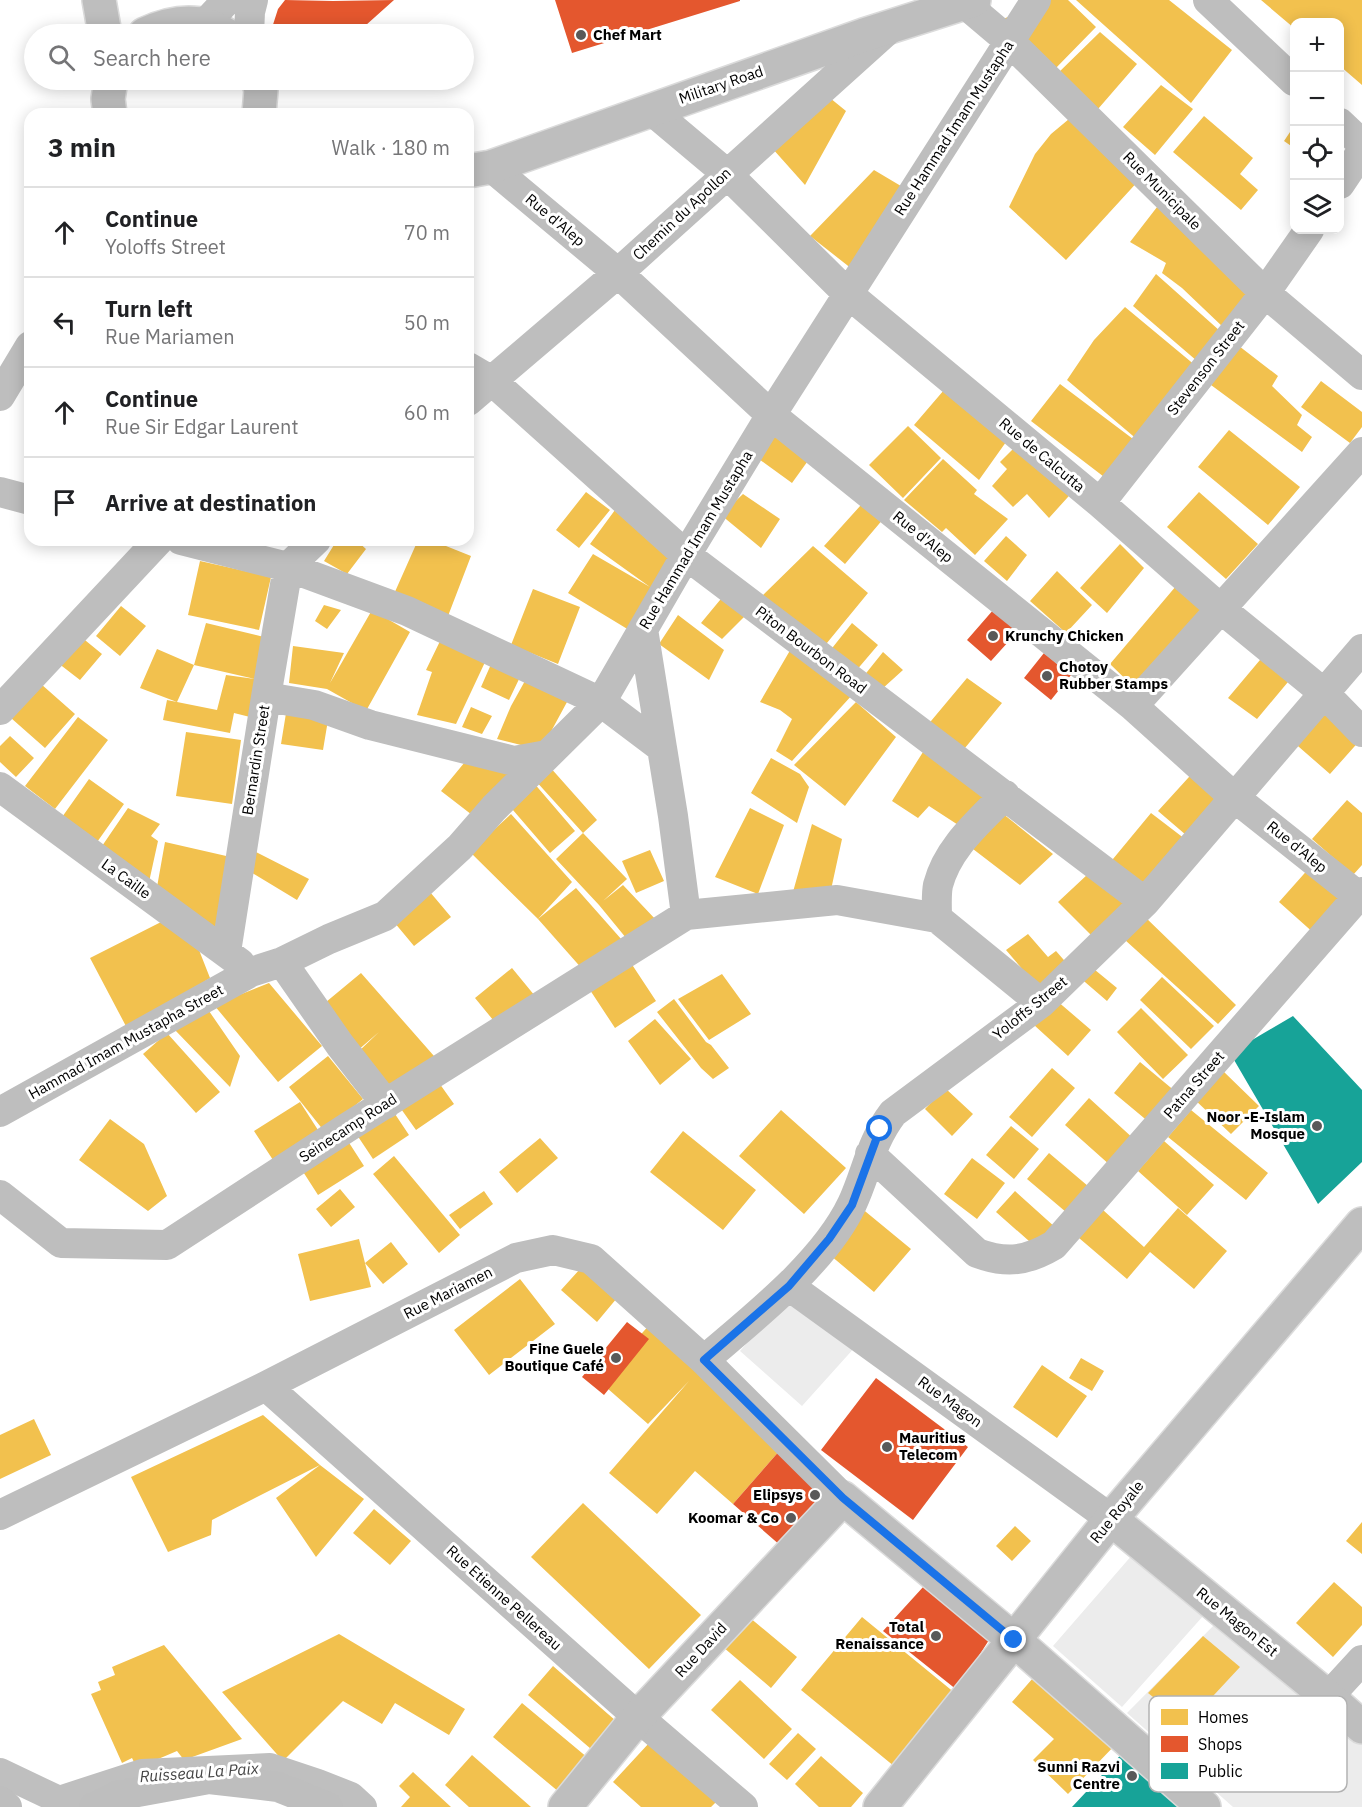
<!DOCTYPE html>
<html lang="en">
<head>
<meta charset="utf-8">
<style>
	body { margin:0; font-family:"IBM Plex Sans",sans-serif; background:#f2f2f2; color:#202124 }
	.controls { position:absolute; right:18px; top:18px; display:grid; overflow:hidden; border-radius:12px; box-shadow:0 3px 15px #0003 }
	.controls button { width:54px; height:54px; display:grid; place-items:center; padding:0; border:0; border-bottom:2px solid #e0e0e0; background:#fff; color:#202124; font:30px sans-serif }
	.stop { position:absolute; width:18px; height:18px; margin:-14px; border:4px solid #1a73e8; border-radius:50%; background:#fff }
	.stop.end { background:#1a73e8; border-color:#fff; box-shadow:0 2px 6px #0008 }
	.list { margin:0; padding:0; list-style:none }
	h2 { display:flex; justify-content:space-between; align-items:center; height:78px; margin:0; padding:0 24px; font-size:26px }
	h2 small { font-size:20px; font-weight:400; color:#757577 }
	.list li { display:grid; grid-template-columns:39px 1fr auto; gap:18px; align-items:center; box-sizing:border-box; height:90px; padding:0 24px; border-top:2px solid #e0e0e0 }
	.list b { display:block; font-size:22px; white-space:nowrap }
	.list p { margin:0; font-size:20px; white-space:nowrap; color:#757577 }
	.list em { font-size:20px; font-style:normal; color:#757577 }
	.icon { flex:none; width:33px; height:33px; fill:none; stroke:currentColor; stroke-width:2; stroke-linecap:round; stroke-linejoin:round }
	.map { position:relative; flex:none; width:1362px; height:1807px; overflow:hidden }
	.search { position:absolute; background:#fff; box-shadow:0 3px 15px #0003; left:24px; top:24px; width:450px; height:66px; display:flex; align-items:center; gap:15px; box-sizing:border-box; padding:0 21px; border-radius:33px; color:#757577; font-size:22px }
	.panel { position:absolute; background:#fff; box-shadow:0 3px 15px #0003; left:24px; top:108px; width:450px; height:438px; border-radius:18px }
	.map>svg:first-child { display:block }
	.green { fill:#ececec }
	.homes { fill:#f2c14e }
	.shops { fill:#e4572e }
	.public { fill:#17a398 }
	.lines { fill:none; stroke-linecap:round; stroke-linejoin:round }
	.canal { stroke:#bfbfbf; stroke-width:28 }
	.major-casing { stroke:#dbdbdb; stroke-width:36 }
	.minor { stroke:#bebebe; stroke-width:30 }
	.major { stroke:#bebebe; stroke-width:33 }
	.route { stroke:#1a73e8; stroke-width:8 }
	.poi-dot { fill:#595959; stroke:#fff; stroke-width:2 }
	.labels { text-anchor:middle; stroke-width:6; stroke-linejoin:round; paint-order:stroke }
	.poi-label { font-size:15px; font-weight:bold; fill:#000; stroke:#fff; text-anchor:end }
	.street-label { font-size:15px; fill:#000; stroke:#fff }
	.water-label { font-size:16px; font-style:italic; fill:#444; stroke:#fff }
	.key { fill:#fff; stroke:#b2b2b2; stroke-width:1.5 }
	.key-label { font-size:16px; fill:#000 }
</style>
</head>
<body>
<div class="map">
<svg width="1362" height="1807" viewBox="0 0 1362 1807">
	<rect width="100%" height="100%" fill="#fff"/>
	<!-- green -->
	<path class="green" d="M793,1291l63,55 -54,60 -62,-55z
		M1133,1554l71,61 -82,92 -69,-61z
		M1220,1619l142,126v62h-129l-106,-94z"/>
	<!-- homes -->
	<path class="homes" d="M1049,0h19l28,27 -43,44 -57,-49z
		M1076,0h93l63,50 -41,53z
		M1261,0h101v85l-22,-19v-44h-46v6z
		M1100,32l37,32 -39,45 -43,-33z
		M1161,85l32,24 -38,46 -32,-28z
		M830,98l16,13 -41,74 -33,-37z
		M1204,116l49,42 -13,16 18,16 -17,20 -68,-58z
		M1069,119l72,59 -75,82 -57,-53 26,-53 16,-20z
		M1294,126v22l-10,-7z
		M874,170l37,22 -59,77 -42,-33z
		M1164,198l97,79 -37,51 -42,-40 -20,-15 4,-10 -36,-21z
		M1156,274l64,57 -23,30 -64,-55z
		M1125,307l71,59 -57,75 -72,-61 27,-40z
		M1239,346l39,30 -6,10 30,29 -5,10 15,12 -10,15 -91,-67z
		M1321,381l41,31v15l-12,16 -49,-36z
		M950,383l61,52 -32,45 -65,-55z
		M1060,384l81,61 -29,38 -81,-62z
		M776,423l39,28 -23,32 -36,-26z
		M908,426l33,32 -38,40 -34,-33z
		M1229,430l71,57 -32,38 -70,-58z
		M1020,442l57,45 -28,31 -22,-24 -14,13 -21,-21 15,-17 -7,-7z
		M943,459l34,31 -3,4 34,25 -33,36 -29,-27 -4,4 -38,-32z
		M586,492l24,18 -31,38 -23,-18z
		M1199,492l59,52 -32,35 -59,-52z
		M743,494l37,25 -19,29 -40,-33z
		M870,495l20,16 -45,53 -21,-18z
		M615,510l62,45 -48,75 -61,-37 25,-39 57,33 -60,-43z
		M1006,536l21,19 -20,26 -23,-20z
		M337,540h19l10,9 -19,25 -23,-13z
		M418,540h13l40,16 -23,60 -54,-22z
		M1120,544l24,24 -37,45 -27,-25z
		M813,546l55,47 -46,56 -62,-51z
		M200,561l71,16 -12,53 -71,-15z
		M1057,571l35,34 -26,28 -36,-32z
		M1182,579l36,32 -71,89 -37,-36z
		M533,589l47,18 -22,57 -47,-19z
		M725,594l23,19 -26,26 -21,-16z
		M324,605l17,5 -14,19 -12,-8z
		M121,606l25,20 -26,30 -24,-20z
		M372,610l38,22 -44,79 -39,-22 -38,-6 4,-37 51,7 -14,30z
		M678,615l46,35 -15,30 -50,-36z
		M206,623l62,15 -14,80 -20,-5 -4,20 -67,-13 4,-20 10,2 -37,-14 17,-39 37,16 -17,37 40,8 9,-35 29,4 -61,-14z
		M852,623l26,22 -23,27 -26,-20z
		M80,636l22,18 -22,26 -22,-17z
		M442,637l44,23 -30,64 -39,-9 15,-43 -6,-2z
		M792,647l61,47 -61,67 -16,-10 16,-32 -12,-9 -20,-8z
		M883,652l20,18 -21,19 -19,-12z
		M1265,654l28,22 -36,43 -29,-21z
		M492,662l29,13 -12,25 -28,-13z
		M967,678l35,25 -42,51 -34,-27z
		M526,679l41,23 -26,48 -44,-11 14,-33z
		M41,684l34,30 -30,34 -34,-30z
		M1325,701l37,37 -32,36 -39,-34z
		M856,702l40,35 -51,69 -51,-41z
		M287,707l42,7 -6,36 -42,-6z
		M471,707l21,9 -10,18 -20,-7z
		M78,717l30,23 -53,69 -30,-23z
		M186,732l55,8 -9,64 -56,-8z
		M10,736l24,22 -18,19 -16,-15v-16z
		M474,751l42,25 -40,42 -35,-27z
		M923,752l67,46 -21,34 -40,-26 -11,12 -26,-17z
		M771,758l29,16 9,13 -12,36 -46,-30z
		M549,766l48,54 -14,13 44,46 -24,22 20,-16 34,36 -26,23 -32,-39 -43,-46 27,-26 -49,-54z
		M1199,766l25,21 -38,48 -28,-24z
		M89,779l35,25 -29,41 -35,-25z
		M533,782l42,49 -25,22 -43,-50z
		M1347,800l15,13v52l-9,10 -41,-36z
		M128,808l32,16 -9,12 7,5 -9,41 -49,-33z
		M750,808l34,17 -26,69 -43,-17z
		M1002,813l51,41 -33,31 -47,-36z
		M1151,813l34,26 -47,54 -30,-28z
		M511,814l61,68 -34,37 -68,-67z
		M812,824l30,15 -13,60h-38z
		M165,842l70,16 -10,65 -11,5 -57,-41z
		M248,848l61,31 -12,21 -53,-32z
		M650,850l14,31 -28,12 -14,-32z
		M1311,866l37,33 -32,36 -37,-33z
		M1088,874l39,31 -31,35 -38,-38z
		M576,888l46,52 -38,31 -46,-52z
		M430,892l21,25 -37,29 -20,-24z
		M1144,916l92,89 -18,19 -93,-84z
		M165,920l34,30 11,28 -82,52 -38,-72z
		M1028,934l20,23 8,-6 14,16 -29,24 -35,-41z
		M629,960l27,41 -41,27 -27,-41z
		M1089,965l28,23 -10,13 -29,-25z
		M512,968l23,28 -37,30 -23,-28z
		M361,973l73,83 -40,35 -36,-39 21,-20 -22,19 -37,-44z
		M722,974l29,40 -42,26 -31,-41z
		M1162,977l52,49 -23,23 -51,-49z
		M269,983l53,63 -44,36 -64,-77z
		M674,999l32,43 5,3 18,23 -16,11 -12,-11 -44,-56z
		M1056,1000l35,30 -23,26 -34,-31z
		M1141,1008l47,47 -25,24 -46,-47z
		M209,1011l31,45 -10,31 -56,-58z
		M655,1019l36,40 -31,26 -32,-44z
		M167,1033l53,59 -24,21 -53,-59z
		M328,1056l35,43 -39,32 -35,-44z
		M1140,1062l36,30 -26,31 -36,-30z
		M1052,1068l23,20 -43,49 -23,-20z
		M1222,1070l37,36 -28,28 -37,-35z
		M437,1080l17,24 -38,26 -17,-24z
		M945,1088l28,26 -21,22 -27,-27z
		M1089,1098l46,42 -24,26 -46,-41z
		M300,1102l18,28 -45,30 -19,-29z
		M391,1108l18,27 -36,24 -18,-27z
		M781,1110l65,58 -42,46 -65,-58z
		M1191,1110l77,63 -22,27 -78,-63z
		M110,1119l34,25 23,52 -19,15 -69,-51z
		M1011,1126l28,23 -25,30 -28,-24z
		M683,1131l73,59 -33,40 -73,-58z
		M346,1138l18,28 -46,29 -18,-28z
		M540,1138l18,20 -41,35 -18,-21z
		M1164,1141l50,44 -27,30 -49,-44z
		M1049,1153l46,39 -22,26 -46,-39z
		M394,1156l66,79 -21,18 -66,-79z
		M972,1158l33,25 -28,36 -33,-25z
		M340,1189l15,18 -24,20 -15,-18z
		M484,1191l9,13 -33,25 -11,-14z
		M1015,1191l41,37 -18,21 -42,-37z
		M860,1207l51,42 -37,43 -50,-42z
		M1178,1208l49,43 -33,38 -44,-37 -23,27 -48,-41 24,-28 41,37z
		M359,1239l6,24 26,-21 17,22 -25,20 -18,-21 6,24 -61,14 -12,-47z
		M580,1269l37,29 -20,24 -36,-32z
		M520,1279l35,45 -66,51 -35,-45z
		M652,1322l136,119 -55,63 -38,-33 -38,43 -48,-41 80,-92 -41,43 -49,-43z
		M1081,1358l23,13 -12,20 -23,-13z
		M1042,1365l45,31 -30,42 -44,-31z
		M263,1415l57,50 -108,55 -1,15 -43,17 -37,-75z
		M34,1419l17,36 -51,24v-44z
		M320,1465l44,34 -48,58 -40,-59z
		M583,1503l118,112 -52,54 -118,-112z
		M374,1509l37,32 -21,24 -37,-32z
		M1362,1522v32l-16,-13z
		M1015,1526l16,15 -19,20 -16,-15z
		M1334,1582l28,25v18l-29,32 -37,-34z
		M749,1617l48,40 -26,31 -48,-41z
		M862,1617l99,81 -61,73 -99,-81z
		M339,1634l126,75 -16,26 -54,-32 -13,21 -39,-23 -60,60 -61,-69z
		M1203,1636l37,31 -53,57 -39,-31z
		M164,1645l78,94 -58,21 -7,-9 -40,17 -5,-10 -10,5 -31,-69 10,-4 -3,-8 17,-7 -3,-8z
		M553,1666l63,55 -25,28 -63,-54z
		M1040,1670l78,72 -50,52 -35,-34 21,-21 -42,-37z
		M740,1680l52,49 -28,30 -53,-49z
		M522,1703l72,60 -29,34 -72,-60z
		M798,1733l18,16 -29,31 -18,-16z
		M650,1742l66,60 -5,5h-70l-28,-25z
		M472,1755l59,52h-62l-24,-22z
		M821,1756l42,37 -12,14h-32l-24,-23z
		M413,1772l38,35h-50l9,-10 -11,-11z"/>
	<!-- shops -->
	<path class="shops" d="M285,0l48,1 61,-1 -38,34h-86l8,-25z
		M555,0h185v1l-168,52z
		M274,80h35l-6,6 -19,4h-8z
		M994,609l24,22 -27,30 -24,-21z
		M1044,653l27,22 -20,25 -27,-22z
		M627,1322l22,17 -45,56 -22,-18z
		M876,1378l92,69 -55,73 -92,-70z
		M788,1441l50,42 -57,63 -48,-42z
		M924,1586l65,54 -32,50 -74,-59z"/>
	<!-- public -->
	<path class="public" d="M1293,1016l69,74v72l-44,42 -88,-151z
		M1130,1745l67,62h-125z"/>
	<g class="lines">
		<!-- canal -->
		<path class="canal" d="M0,1772l59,28 83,-27 128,-6 48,16 33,13 12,11"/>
		<defs>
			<path id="major" d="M99,0l6,34
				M145,34c26,-12 54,-17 80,0
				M258,80l3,10 -2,24
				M110,114l-2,-15 3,-19
				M468,171l23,-4 373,-132 110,-35
				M1111,1519l217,178 34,30
				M565,1807l73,-90 205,-219 171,142 190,167
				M880,1807l231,-288 251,-295"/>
		</defs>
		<!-- major casing -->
		<use href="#major" class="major-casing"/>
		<!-- minor -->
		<path class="minor" d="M1208,0l86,81
			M964,3l45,38 256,252 97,82
			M204,25l23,-25
			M249,34l1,-22 3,-12
			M651,110l75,63 121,120 253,210 121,106 103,84 38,39
			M1340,123l22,21
			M491,167l127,106 153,142 362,291 102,92 127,101
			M1340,184l22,-33
			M468,367l24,14 194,174 459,347
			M0,396l30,-50
			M468,401l150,-128 273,-246
			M0,492l30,8
			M1100,503l165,-210 44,-63
			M181,540l107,27 119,44 194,91 61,46 11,68 13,99
			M643,629l19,119
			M266,697l48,8 56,20 144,36 33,-6
			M1133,706l229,-254
			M0,710l159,-170
			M0,787l240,176
			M937,918c0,-11 -1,-23 1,-33 10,-38 41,-63 67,-90
			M226,952l40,-255 22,-130 28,-27
			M282,962l58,83 46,59
			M0,1112l251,-140 31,-10 47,-23 56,-23 75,-69 34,-39 107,-106 85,-147 85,-140 265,-415
			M870,1154l107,99c30,11 50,8 77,-8l308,-353
			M0,1195l61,48 106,2 181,-118 338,-212 151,-15 100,18 104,85
			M789,1286l322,233
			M704,1360c49,-42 120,-97 148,-156 15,-32 18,-61 41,-91l148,-110 104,-101 217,-253
			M266,1386l372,331 105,90
			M0,1515l266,-129 250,-128 37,-8 38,9 113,101 139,138
			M1328,1697l34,-37
			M0,1801l7,6
			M94,1807l22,-11 93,-17 69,8 50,20"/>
		<!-- major -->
		<use href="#major" class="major"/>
	</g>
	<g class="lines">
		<!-- route -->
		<path class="route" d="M880,1129l-28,76 -23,34 -40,47 -85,74 139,138 171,142"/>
	</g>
	<!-- markers -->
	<g class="poi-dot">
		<circle cx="581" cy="35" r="6"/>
		<circle cx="993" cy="636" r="6"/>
		<circle cx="1047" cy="676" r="6"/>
		<circle cx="1317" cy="1126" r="6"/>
		<circle cx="616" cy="1358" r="6"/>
		<circle cx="887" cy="1447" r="6"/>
		<circle cx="815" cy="1495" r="6"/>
		<circle cx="791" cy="1518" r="6"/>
		<circle cx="936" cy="1636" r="6"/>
		<circle cx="1132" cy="1776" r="6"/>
	</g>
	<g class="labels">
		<!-- poi labels -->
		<g class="poi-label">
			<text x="593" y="40" text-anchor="start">Chef Mart</text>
			<text x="1005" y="641" text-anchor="start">Krunchy Chicken</text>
			<text x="1059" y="672" text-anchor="start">Chotoy<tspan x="1059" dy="17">Rubber Stamps</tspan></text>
			<text x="1305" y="1122">Noor -E-Islam<tspan x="1305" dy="17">Mosque</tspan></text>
			<text x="604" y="1354">Fine Guele<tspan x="604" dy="17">Boutique Café</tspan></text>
			<text x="899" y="1443" text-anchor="start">Mauritius<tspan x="899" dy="17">Telecom</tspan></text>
			<text x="803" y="1500">Elipsys</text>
			<text x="779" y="1523">Koomar &amp; Co</text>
			<text x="924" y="1632">Total<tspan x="924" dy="17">Renaissance</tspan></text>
			<text x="1120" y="1772">Sunni Razvi<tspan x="1120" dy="17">Centre</tspan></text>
		</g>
		<!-- street labels -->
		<g class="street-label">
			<text transform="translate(721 85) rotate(-19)" y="5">Military Road</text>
			<text transform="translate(954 128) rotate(-57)" y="5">Rue Hammad Imam Mustapha</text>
			<text transform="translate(1162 191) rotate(45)" y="5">Rue Municipale</text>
			<text transform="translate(682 214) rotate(-43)" y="5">Chemin du Apollon</text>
			<text transform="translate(555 220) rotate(40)" y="5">Rue d'Alep</text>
			<text transform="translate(1206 368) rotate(-52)" y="5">Stevenson Street</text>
			<text transform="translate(1042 455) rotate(40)" y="5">Rue de Calcutta</text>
			<text transform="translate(923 537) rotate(39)" y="5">Rue d'Alep</text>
			<text transform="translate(696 540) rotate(-59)" y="5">Rue Hammad Imam Mustapha</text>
			<text transform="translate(811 650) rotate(37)" y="5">Piton Bourbon Road</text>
			<text transform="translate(256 760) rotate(-81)" y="5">Bernardin Street</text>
			<text transform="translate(1297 847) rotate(39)" y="5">Rue d'Alep</text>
			<text transform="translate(126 879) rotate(36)" y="5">La Caille</text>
			<text transform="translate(1030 1008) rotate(-39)" y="5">Yoloffs Street</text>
			<text transform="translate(126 1042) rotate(-29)" y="5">Hammad Imam Mustapha Street</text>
			<text transform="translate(1194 1085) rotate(-49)" y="5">Patna Street</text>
			<text transform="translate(348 1128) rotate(-33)" y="5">Seinecamp Road</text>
			<text transform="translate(448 1293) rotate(-27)" y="5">Rue Mariamen</text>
			<text transform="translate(950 1402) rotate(36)" y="5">Rue Magon</text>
			<text transform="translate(1117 1512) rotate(-51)" y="5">Rue Royale</text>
			<text transform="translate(504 1598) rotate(42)" y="5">Rue Etienne Pellereau</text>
			<text transform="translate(1237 1622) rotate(39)" y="5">Rue Magon Est</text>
			<text transform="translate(701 1650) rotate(-47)" y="5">Rue David</text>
		</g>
		<!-- water labels -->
		<g class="water-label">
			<text transform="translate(199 1772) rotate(-4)" y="6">Ruisseau La Paix</text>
		</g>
	</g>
	<!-- legend -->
	<rect x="1149" y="1696" width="198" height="96" rx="9" class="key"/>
	<rect x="1161" y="1709" width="27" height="16" fill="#f2c14e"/>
	<rect x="1161" y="1736" width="27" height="16" fill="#e4572e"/>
	<rect x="1161" y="1763" width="27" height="16" fill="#17a398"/>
	<g class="key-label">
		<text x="1198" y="1723">Homes</text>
		<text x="1198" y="1750">Shops</text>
		<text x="1198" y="1777">Public</text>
	</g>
</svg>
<div class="controls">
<button>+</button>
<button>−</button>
<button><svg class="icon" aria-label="locate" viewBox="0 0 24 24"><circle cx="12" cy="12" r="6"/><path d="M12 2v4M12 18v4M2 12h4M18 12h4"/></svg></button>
<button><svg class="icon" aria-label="layers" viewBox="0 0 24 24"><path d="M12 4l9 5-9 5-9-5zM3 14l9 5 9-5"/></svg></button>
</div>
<div class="stop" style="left:880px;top:1129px"></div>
<div class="stop end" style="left:1014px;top:1640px"></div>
<div class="search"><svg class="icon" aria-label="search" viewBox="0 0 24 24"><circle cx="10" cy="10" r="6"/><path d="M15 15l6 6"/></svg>Search here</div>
<section class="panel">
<h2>3 min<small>Walk · 180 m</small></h2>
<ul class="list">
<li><svg class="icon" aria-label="ahead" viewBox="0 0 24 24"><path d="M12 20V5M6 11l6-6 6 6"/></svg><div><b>Continue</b><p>Yoloffs Street</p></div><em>70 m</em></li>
<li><svg class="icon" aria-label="left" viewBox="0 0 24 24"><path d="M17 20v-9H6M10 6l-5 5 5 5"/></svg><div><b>Turn left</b><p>Rue Mariamen</p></div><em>50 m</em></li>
<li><svg class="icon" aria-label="ahead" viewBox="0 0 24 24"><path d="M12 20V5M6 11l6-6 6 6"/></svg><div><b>Continue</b><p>Rue Sir Edgar Laurent</p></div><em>60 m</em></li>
<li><svg class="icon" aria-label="arrive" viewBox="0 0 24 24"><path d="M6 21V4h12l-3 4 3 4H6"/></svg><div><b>Arrive at destination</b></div></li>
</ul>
</section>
</div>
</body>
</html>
